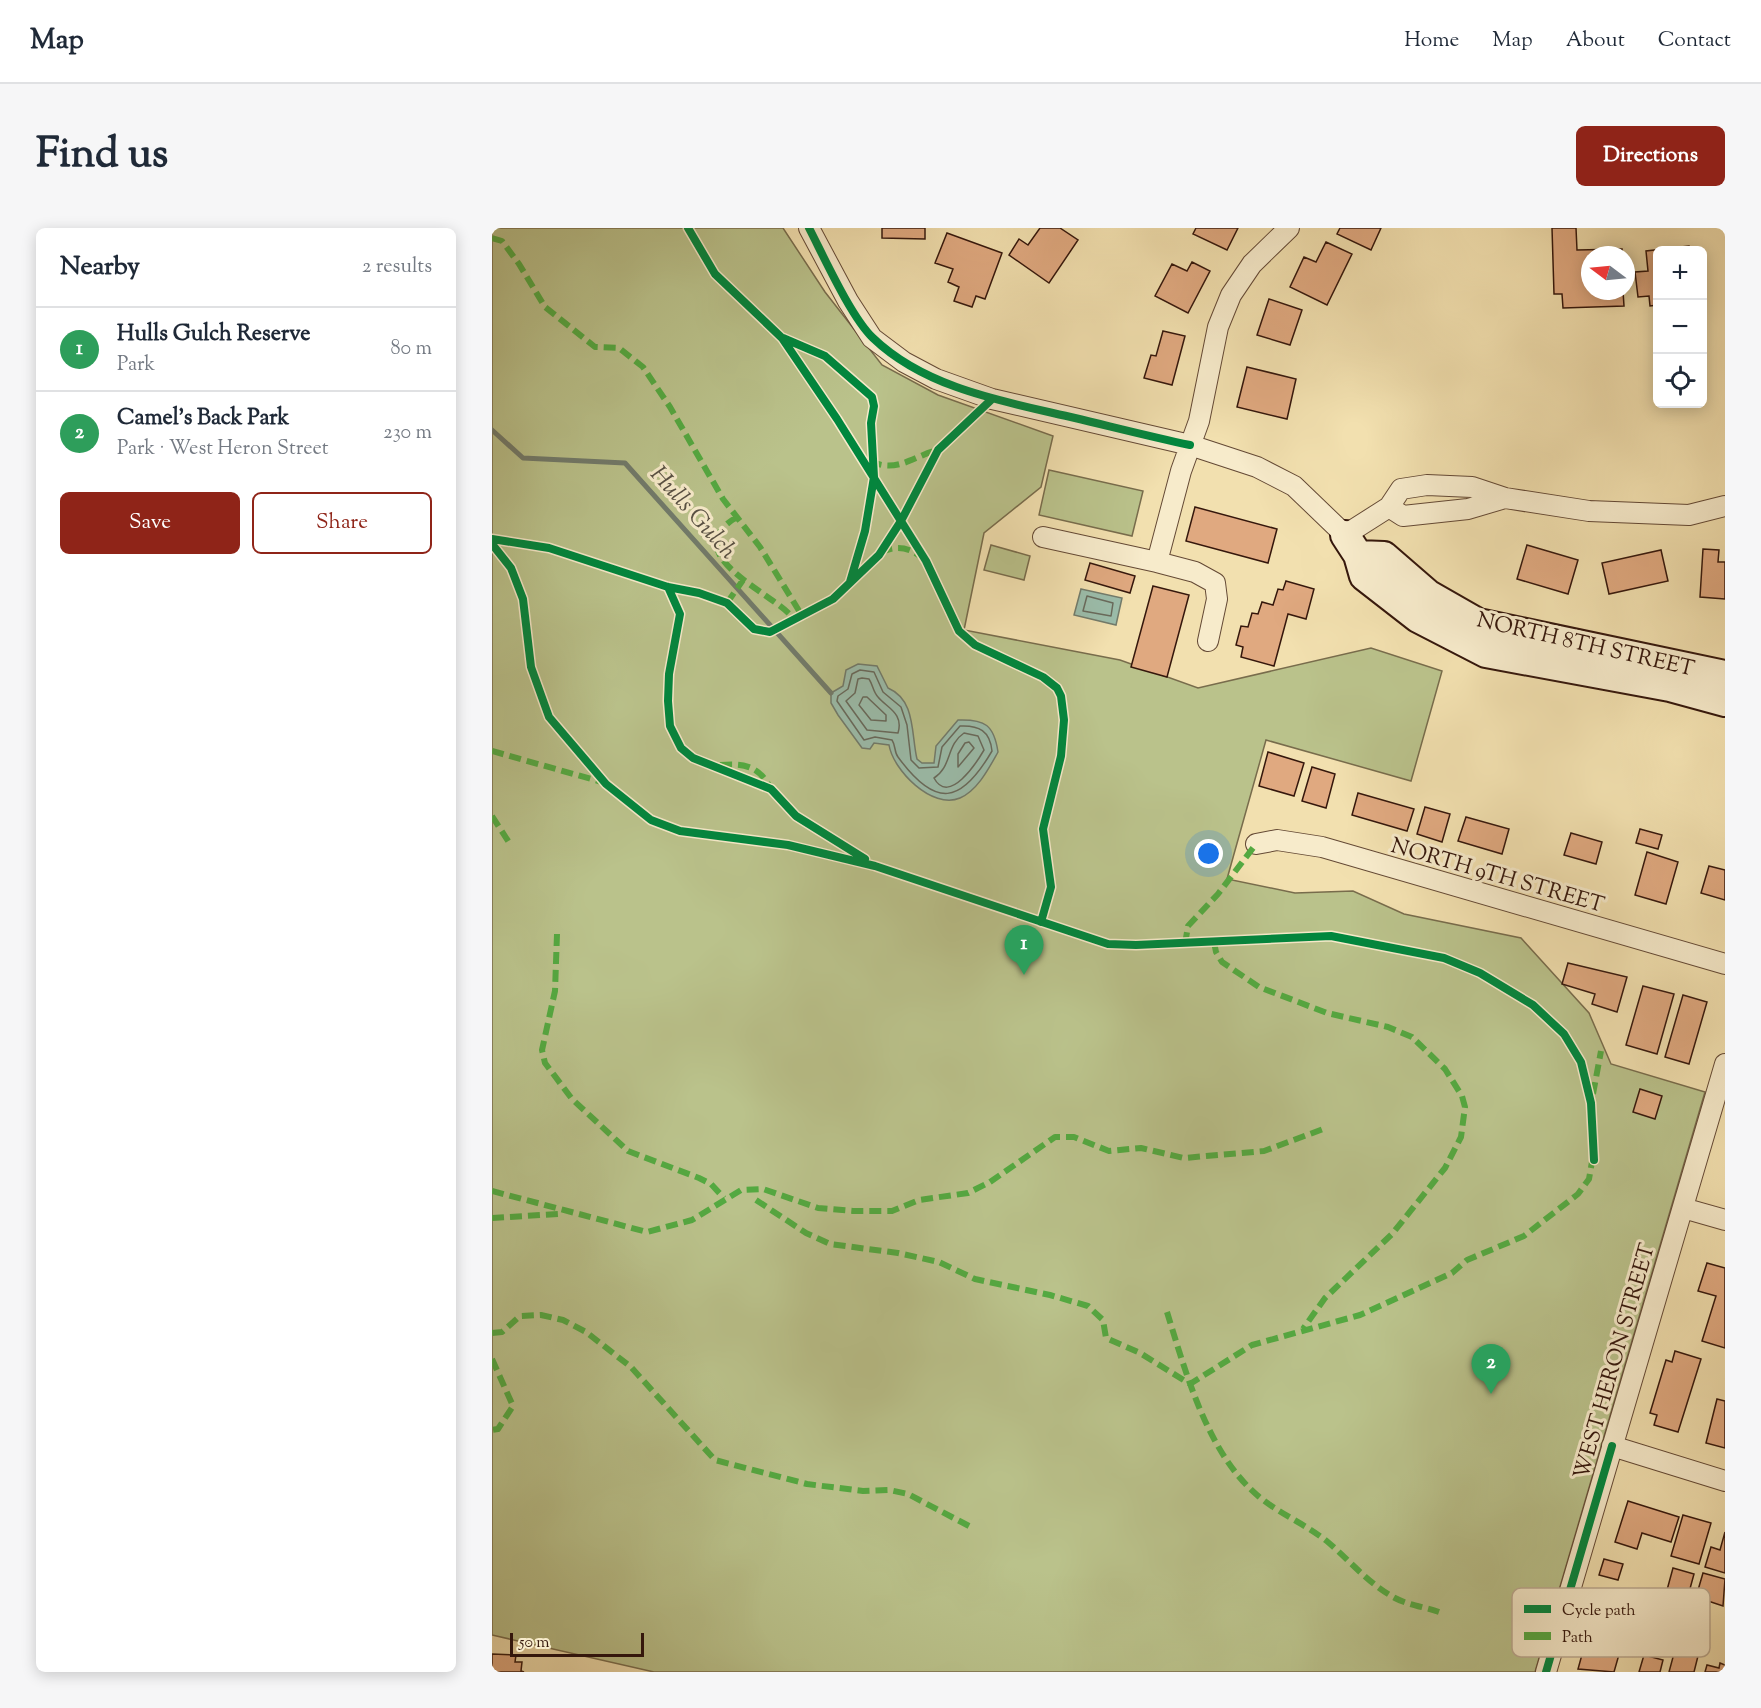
<!DOCTYPE html>
<html lang="en">
<head>
<meta charset="utf-8">
<style>
	body { margin:0; font-family:"Sorts Mill Goudy",serif; background:#f6f6f7; color:#1f2937 }
	.controls { position:absolute; right:18px; top:18px; display:grid; overflow:hidden; border-radius:9px; box-shadow:0 3px 15px #0003 }
	.controls button { width:54px; height:54px; display:grid; place-items:center; padding:0; border:0; border-bottom:2px solid #e0e1e3; background:#fff; color:#1f2937; font:30px sans-serif }
	.compass { position:absolute; left:1089px; top:18px; width:54px; height:54px; border-radius:50%; background:#fff; box-shadow:0 3px 15px #0003; rotate:286deg }
	.scale { position:absolute; left:18px; bottom:15px; width:134px; box-sizing:border-box; padding-left:6px; border:3px solid #35170c; border-top:0; font-size:16px; line-height:21px; white-space:nowrap; color:#35170c; -webkit-text-stroke:4px #f7ebcb; paint-order:stroke }
	.you { position:absolute; left:717px; top:626px; width:21px; height:21px; margin:-15px; border:4px solid #fff; border-radius:50%; background:#1a73e8; box-shadow:0 0 0 9px #1a73e833 }
	.badge { display:grid; place-items:center; width:39px; height:39px; border-radius:50%; background:#8f2418; color:#fff; font-size:20px; font-weight:700 }
	.pin { position:absolute; translate:-50% -50px; filter:drop-shadow(0 2px 3px #0008) }
	.pin::after { content:''; position:absolute; top:32px; width:21px; height:18px; background:inherit; clip-path:polygon(0 0,100% 0,50% 100%) }
	.list { margin:0; padding:0; list-style:none }
	h2 { display:flex; justify-content:space-between; align-items:center; height:78px; margin:0; padding:0 24px; font-size:26px }
	h2 small { font-size:20px; font-weight:400; color:#747a83 }
	.list li { display:grid; grid-template-columns:39px 1fr auto; gap:18px; align-items:center; box-sizing:border-box; height:84px; padding:0 24px; border-top:2px solid #e0e1e3 }
	.list b { display:block; font-size:22px; white-space:nowrap }
	.list p { margin:0; font-size:20px; white-space:nowrap; color:#747a83 }
	.list em { font-size:20px; font-style:normal; color:#747a83 }
	.actions { display:flex; gap:12px; padding:18px 24px }
	.actions a { flex:1; padding:14px 0; border:2px solid #8f2418; border-radius:9px; text-align:center; font-size:21px; color:#8f2418 }
	.actions .main { background:#8f2418; color:#fff }
	.icon { flex:none; width:33px; height:33px; fill:none; stroke:currentColor; stroke-width:2; stroke-linecap:round; stroke-linejoin:round }
	.map { position:relative; flex:none; width:1233px; height:1444px; overflow:hidden; border-radius:9px }
	header { display:flex; align-items:center; gap:36px; box-sizing:border-box; height:84px; padding:0 30px; background:#fff; border-bottom:2px solid #e0e1e3 }
	header strong { font-size:28px }
	nav { display:flex; gap:33px; margin-inline-start:auto; font-size:21px }
	.intro { display:flex; align-items:center; justify-content:space-between; box-sizing:border-box; height:144px; padding:0 36px }
	h1 { margin:0; font-size:42px }
	.button { padding:15px 27px; border-radius:9px; background:#8f2418; color:#fff; font-size:21px; font-weight:700 }
	main { display:flex; gap:36px; padding:0 36px }
	aside { flex:1; background:#fff; border-radius:9px; box-shadow:0 3px 15px #0003 }
	.map>svg:first-child { display:block }
	.green { fill:#bac28b; stroke:#786c4c; stroke-width:1.5 }
	.water { fill:#9bbdab; stroke:#727b6b; stroke-width:1.5 }
	.lines { fill:none; stroke-linecap:round; stroke-linejoin:round }
	.shore { stroke:#686a5c; stroke-width:1.5 }
	.stream { stroke:#727b6b; stroke-width:5 }
	.building { fill:#e0a980; stroke:#35170c; stroke-width:1.5 }
	.street-casing { stroke:#644935; stroke-width:22 }
	.secondary-casing { stroke:#35170c; stroke-width:32 }
	.street { stroke:#f7ebcb; stroke-width:20 }
	.secondary { stroke:#f7ebcb; stroke-width:28 }
	.quiet { stroke:#54a941; stroke-width:6; stroke-dasharray:12 6; stroke-linecap:butt }
	.cycleway-casing { stroke:#f7ebcb; stroke-width:11 }
	.cycleway { stroke:#00873e; stroke-width:8 }
	.labels { text-anchor:middle; stroke-width:6; stroke-linejoin:round; paint-order:stroke }
	.street-label { font-size:22px; fill:#35170c; stroke:#f7ebcb }
	.water-label { font-size:24px; font-style:italic; fill:#595144; stroke:#f7ebcb }
	.key { fill:#f7ebcb; stroke:#bdab92; stroke-width:1.5 }
	.key-label { font-size:16px; fill:#35170c }
</style>
</head>
<body>
<header>
<strong>Map</strong>
<nav><a>Home</a><a>Map</a><a>About</a><a>Contact</a></nav>
</header>
<div class="intro"><h1>Find us</h1><a class="button">Directions</a></div>
<main>
<aside>
<h2>Nearby<small>2 results</small></h2>
<ul class="list">
<li><span class="badge" style="background:#2e9e5b">1</span><div><b>Hulls Gulch Reserve</b><p>Park</p></div><em>80 m</em></li>
<li><span class="badge" style="background:#2e9e5b">2</span><div><b>Camel's Back Park</b><p>Park · West Heron Street</p></div><em>230 m</em></li>
</ul>
<div class="actions"><a class="main">Save</a><a>Share</a></div>
</aside>
<div class="map">
<svg width="1233" height="1444" viewBox="0 0 1233 1444">
	<rect width="100%" height="100%" fill="#f2e0af"/>
	<filter id="stains"><feTurbulence type="fractalNoise" baseFrequency=".00333" numOctaves="4"/><feColorMatrix values="0 0 0 0 .2 0 0 0 0 .09 0 0 0 0 .02 0 0 0 .5 -.17"/></filter>
	<radialGradient id="worn" r=".72"><stop offset=".6" stop-color="#630" stop-opacity="0"/><stop offset="1" stop-color="#630" stop-opacity=".3"/></radialGradient>
	<!-- green -->
	<path class="green" d="M0,0h291l42,64 57,73 56,30 115,41 -12,51 -57,46 -20,97 156,30 78,28 173,-40 71,23 -31,110 -145,-41 -39,139 68,14 58,-2 51,23 117,24 68,75 22,51 94,28 -170,580h-881l-162,-37z
		M557,242l94,21 -11,45 -93,-21z
		M499,317l39,11 -6,24 -40,-10z"/>
	<!-- water -->
	<path class="water" d="M589,361l41,9 -6,27 -42,-10z
		M366,436l19,2 11,22c28,12 23,46 29,71l5,4h12l2,-17 22,-26c27,-1 36,5 40,32 -9,16 -20,38 -38,46 -28,12 -67,-28 -71,-53l-15,-2 -4,6 -8,-1 -24,-33 -7,-12v-10l12,-7 3,-16z"/>
	<g class="lines">
		<!-- shore -->
		<path class="shore" d="M595,368l26,7 -2,13 -28,-5z
			M368,442l14,2 9,20 18,15 6,18 4,35 8,8 19,-1 4,-20 18,-21c19,-1 30,5 32,25 -31,53 -56,58 -94,6 -4,-5 -2,-11 -6,-17l-17,-3 -11,3 -27,-39 1,-5 10,-7 4,-15z
			M370,450l7,1c4,6 4,13 9,18 9,11 26,16 20,36l-31,-3 -21,-29 9,-8 3,-14z
			M371,469h4l19,18v6l-15,-1 -12,-15z
			M472,505l14,3 6,14c-7,12 -35,56 -50,28 18,-11 12,-33 30,-45z
			M477,514l5,6 -16,19v-13l7,-11z"/>
		<!-- stream -->
		<path class="stream" d="M0,202l31,28 102,5 206,230"/>
	</g>
	<!-- building -->
	<path class="building" d="M390,0h43v11l-43,-1z
		M548,0h20l18,12 -29,43 -40,-28 10,-16 9,6z
		M704,0h42l-11,22 -34,-16z
		M848,0h41l-10,22 -34,-16z
		M1060,0h24l1,22 45,-1v6h-32v36h33l1,15 -61,2 -1,-14h-8z
		M455,5l55,20 -17,46 -9,-3 -4,11 -18,-6 5,-14 -11,-5 5,-13 -18,-6z
		M834,14l26,12 -25,51 -37,-18 14,-30 12,5z
		M1197,18l1,4h-32v55l-8,1 -1,-10 -11,1 -3,-25 13,-1 -2,-20z
		M700,34l18,9 -22,42 -33,-17 17,-32 15,7z
		M777,71l33,11 -12,35 -33,-10z
		M671,103l22,5 -13,49 -28,-7 7,-23 5,1z
		M755,139l49,12 -9,40 -50,-12z
		M703,279l82,22 -9,34 -82,-22z
		M1035,317l51,15 -10,34 -51,-15z
		M1211,321l16,1 -1,12h7v37l-25,-2z
		M1169,322l7,31 -59,13 -7,-31z
		M598,335l45,13 -5,17 -45,-13z
		M794,353l28,8 -8,30 -18,-5 -14,52 -33,-9 2,-10 -7,-2 5,-19 7,1 4,-14 6,1 4,-12 11,3 5,-16 5,1z
		M661,358l36,9 -22,82 -36,-10z
		M776,524l36,11 -10,33 -35,-10z
		M820,539l23,7 -9,34 -24,-7z
		M866,565l56,16 -7,22 -55,-16z
		M933,579l25,7 -8,28 -25,-8z
		M974,589l43,12 -7,25 -44,-13z
		M1148,601l22,6 -4,14 -22,-6z
		M1079,605l31,9 -6,22 -32,-9z
		M1155,624l31,10 -12,42 -31,-9z
		M1217,638l16,4v30l-24,-7z
		M1076,735l59,14 -10,35 -25,-8 3,-10 -33,-10z
		M1151,758l31,8 -17,60 -31,-9z
		M1191,767l24,7 -18,62 -24,-7z
		M1148,861l22,7 -7,23 -22,-7z
		M1215,1035l18,5v80l-23,-7 14,-45 -18,-5z
		M1183,1123l26,8 -23,73 -24,-7 3,-10 -7,-2 16,-53 6,2z
		M1225,1171l8,2v47l-19,-5z
		M1136,1273l51,16 -8,25 -29,-9 -5,16 -22,-7z
		M1191,1287l28,8 -12,41 -28,-8z
		M1233,1304v41l-20,-6 6,-20 9,3z
		M1112,1331l19,5 -5,16 -19,-5z
		M1181,1340l21,6 -6,22 -21,-6z
		M1211,1345l22,6 -2,27 -27,-9z
		M1111,1395l23,7 -12,42 -36,-3 10,-36 11,3z
		M1184,1418l23,6 -5,20h-25z
		M0,1426l24,1 -1,7h7l-1,9 3,1h-32z
		M1152,1427l19,5 -3,12h-21z
		M1228,1435l5,2v7h-20l2,-7 12,3z"/>
	<g class="lines">
		<defs>
			<path id="street" d="M317,0l39,73 24,37 32,24 32,17 56,20 198,46 67,22 37,19 51,49 44,-28
				M1013,270l-37,11 -65,7 -14,-9 12,-18 26,-4 45,2 33,11 84,13 100,4 36,-9
				M551,309l114,25
				M716,413l9,-42 -2,-16 -20,-11 -38,-10 24,-91 18,-50 19,-94 13,-32 21,-31 37,-36
				M764,616l21,-4 45,7 403,117
				M1191,980l42,12
				M1120,1218l113,35
				M1054,1444l179,-608"/>
			<path id="secondary" d="M853,307l13,20 6,21 54,42 68,35 184,34 55,15
				M866,327l26,1 45,39 49,28 247,52"/>
		</defs>
		<!-- street casing -->
		<use href="#street" class="street-casing"/>
		<!-- secondary casing -->
		<use href="#secondary" class="secondary-casing"/>
		<!-- street -->
		<use href="#street" class="street"/>
		<!-- secondary -->
		<use href="#secondary" class="secondary"/>
		<!-- quiet -->
		<path class="quiet" d="M0,10l10,3 17,23 26,43 50,40 24,1 24,19 27,40 53,92 37,48 41,67
			M378,233c27,13 43,-5 68,-11
			M245,289c-63,37 37,76 56,101
			M389,325c13,-8 27,-6 39,3
			M235,375l16,-23
			M0,523l110,31
			M228,537c25,-2 39,1 51,24
			M0,588l18,28
			M65,706l-2,57 -13,59 3,13 27,36 56,52 71,27 12,6 13,14
			M722,714l2,10 6,10 37,25 68,26 61,14 24,10 33,32 17,27 3,11 -4,30 -16,31 -53,66 -67,64 -22,31
			M693,716l3,-18 30,-32 38,-50
			M1101,866l8,-43
			M0,963l155,41 45,-12 49,-30 22,-1 55,19 35,3h39l27,-11 49,-7 22,-11 65,-45h19l35,14 32,-3 43,10 80,-7 62,-23
			M264,972l50,33 24,11 68,9 41,9 36,17 75,16 38,11 15,14 3,18 34,15 50,31 62,-39 108,-30 92,-42 15,-13 57,-24 54,-42 11,-15 4,-23
			M0,990l66,-4
			M675,1084c19,61 40,140 90,183 22,19 49,29 72,48 22,19 40,41 66,55 13,7 30,9 44,14
			M0,1105l10,-1 18,-16 21,-1 22,5 23,12 45,35 84,93 92,24 56,7 26,-1 19,4 61,32
			M0,1131l21,47 -15,23 -6,1"/>
		<defs>
			<path id="cycleway" d="M196,0l27,46 67,64 55,81 89,142 33,70 16,14 68,32 14,11 4,8 3,24 -3,36 -18,73 8,58 -10,35
				M317,0c15,29 42,89 64,110 53,51 133,64 202,80 38,9 77,19 115,27
				M291,110l42,18 47,41 2,9 -3,17 3,54 -9,54 -15,51
				M0,311l57,9 119,39 31,6 28,10 27,26 16,3 63,-33 46,-44 22,-34 37,-71 54,-51
				M0,316l19,24 12,31 8,68 18,50 57,67 45,36 29,11 108,14 87,21 233,78 28,1 195,-9 113,22 36,15 53,32 31,29 17,28 10,41 3,57
				M176,359l12,27 -11,60 -1,27 2,25 11,22 12,10 78,31 25,27 69,43
				M1054,1444l66,-226"/>
		</defs>
		<!-- cycleway casing -->
		<use href="#cycleway" class="cycleway-casing"/>
		<!-- cycleway -->
		<use href="#cycleway" class="cycleway"/>
	</g>
	<g class="labels">
		<!-- street labels -->
		<g class="street-label">
			<text transform="translate(1094 415) rotate(13)" y="8">NORTH 8TH STREET</text>
			<text transform="translate(1006 646) rotate(16)" y="8">NORTH 9TH STREET</text>
			<text transform="translate(1121 1133) rotate(-74)" y="8">WEST HERON STREET</text>
		</g>
		<!-- water labels -->
		<g class="water-label">
			<text transform="translate(202 284) rotate(48)" y="8">Hulls Gulch</text>
		</g>
	</g>
	<!-- legend -->
	<rect x="1020" y="1360" width="198" height="69" rx="9" class="key"/>
	<rect x="1032" y="1377" width="27" height="8" fill="#00873e"/>
	<rect x="1032" y="1404" width="27" height="8" fill="#54a941"/>
	<g class="key-label">
		<text x="1070" y="1387">Cycle path</text>
		<text x="1070" y="1414">Path</text>
	</g>
	<rect width="100%" height="100%" filter="url(#stains)"/>
	<rect width="100%" height="100%" fill="url(#worn)"/>
</svg>
<div class="controls">
<button>+</button>
<button>−</button>
<button><svg class="icon" aria-label="locate" viewBox="0 0 24 24"><circle cx="12" cy="12" r="6"/><path d="M12 2v4M12 18v4M2 12h4M18 12h4"/></svg></button>
</div>
<svg class="compass" viewBox="-18 -18 36 36"><path d="M0-13l5 13h-10z" fill="#e53935"/><path d="M0 13l5-13h-10z" fill="#747a83"/></svg>
<div class="scale">50 m</div>
<div class="you"></div>
<div class="pin badge" style="left:532px;top:747px;background:#2e9e5b">1</div>
<div class="pin badge" style="left:999px;top:1166px;background:#2e9e5b">2</div>
</div>
</main>
</body>
</html>
